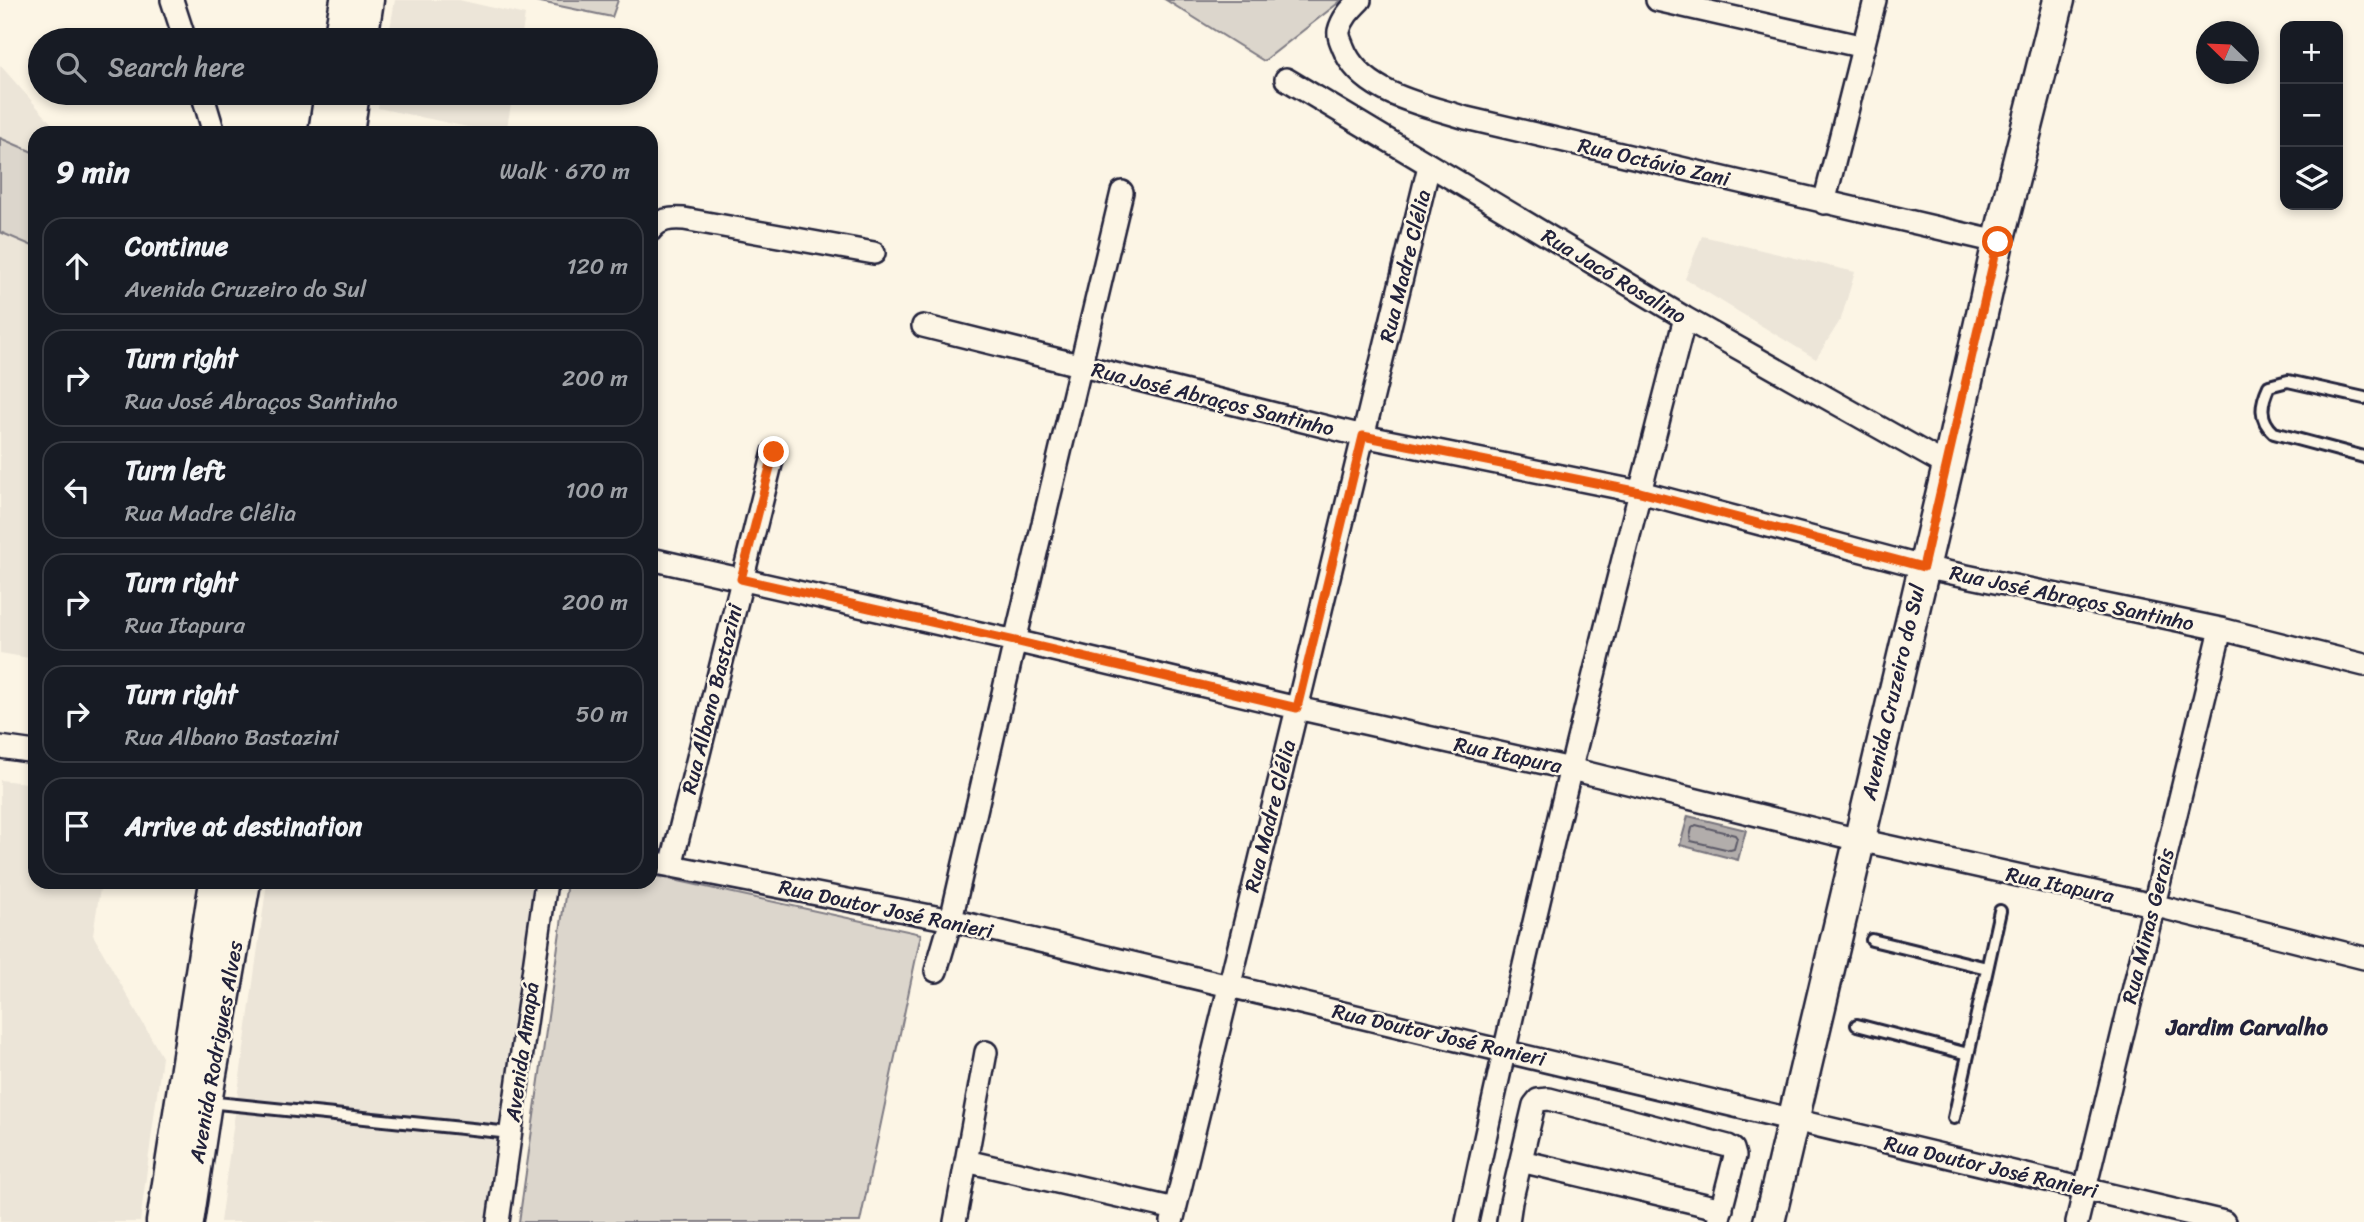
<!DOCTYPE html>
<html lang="en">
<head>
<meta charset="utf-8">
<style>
	body { margin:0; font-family:Sriracha,sans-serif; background:#242831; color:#f1f3f6 }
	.controls { position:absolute; right:21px; top:21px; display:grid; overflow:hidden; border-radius:14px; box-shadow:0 4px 10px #0003 }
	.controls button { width:63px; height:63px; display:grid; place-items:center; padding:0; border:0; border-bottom:2px solid #363941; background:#171b24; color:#f1f3f6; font:35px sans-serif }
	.compass { position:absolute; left:2196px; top:21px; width:63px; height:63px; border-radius:50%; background:#171b24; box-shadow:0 4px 10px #0003; rotate:293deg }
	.stop { position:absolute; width:21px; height:21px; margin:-16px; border:5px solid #ea580c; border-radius:50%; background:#fff }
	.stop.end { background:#ea580c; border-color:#fff; box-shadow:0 2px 7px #0008 }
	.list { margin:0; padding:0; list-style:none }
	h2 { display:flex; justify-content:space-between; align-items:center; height:91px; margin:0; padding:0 28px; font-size:30px }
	h2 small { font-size:23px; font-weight:400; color:#9ea1a6 }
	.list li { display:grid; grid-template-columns:46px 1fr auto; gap:21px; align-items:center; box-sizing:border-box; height:98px; margin:0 14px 14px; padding:0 14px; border:2px solid #363941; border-radius:21px }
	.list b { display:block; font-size:26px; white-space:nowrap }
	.list p { margin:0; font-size:23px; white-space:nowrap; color:#9ea1a6 }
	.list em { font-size:23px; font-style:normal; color:#9ea1a6 }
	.icon { flex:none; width:38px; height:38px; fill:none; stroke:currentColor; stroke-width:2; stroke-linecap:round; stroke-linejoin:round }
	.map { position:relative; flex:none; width:2364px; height:1222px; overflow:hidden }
	.search { position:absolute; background:#171b24; box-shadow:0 4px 10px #0003; left:28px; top:28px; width:630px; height:77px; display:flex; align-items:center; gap:18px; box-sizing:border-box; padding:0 24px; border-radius:38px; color:#9ea1a6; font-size:26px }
	.panel { position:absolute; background:#171b24; box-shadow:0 4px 10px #0003; left:28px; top:126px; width:630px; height:763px; border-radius:21px }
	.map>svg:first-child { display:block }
	.built { fill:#ece5d8 }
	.green { fill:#dcd6cc; stroke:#7f7c84; stroke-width:2 }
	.water { fill:#b2adab; stroke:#78757e; stroke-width:2 }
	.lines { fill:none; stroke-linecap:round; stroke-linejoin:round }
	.shore { stroke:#5c5a68; stroke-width:2 }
	.lane-casing { stroke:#22223b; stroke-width:16 }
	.street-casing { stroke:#22223b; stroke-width:26 }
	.secondary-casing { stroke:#22223b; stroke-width:35 }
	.lane { stroke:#fcf5e5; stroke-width:10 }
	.street { stroke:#fcf5e5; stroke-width:21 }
	.secondary { stroke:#fcf5e5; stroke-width:30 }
	.route { stroke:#ea580c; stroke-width:9 }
	.labels { text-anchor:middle; stroke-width:5; stroke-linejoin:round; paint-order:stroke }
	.street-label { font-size:21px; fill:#22223b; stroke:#fcf5e5 }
	.neighbourhood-label { font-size:23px; font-weight:bold; fill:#22223b; stroke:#fcf5e5 }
</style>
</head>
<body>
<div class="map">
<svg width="2364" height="1222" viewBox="0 0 2364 1222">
	<rect width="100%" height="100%" fill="#fcf5e5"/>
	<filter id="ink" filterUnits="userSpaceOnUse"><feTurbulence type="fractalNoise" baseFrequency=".0143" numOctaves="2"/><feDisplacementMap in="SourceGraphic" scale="14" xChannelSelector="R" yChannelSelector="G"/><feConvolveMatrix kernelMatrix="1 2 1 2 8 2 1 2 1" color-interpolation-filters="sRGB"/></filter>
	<g filter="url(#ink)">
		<!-- built -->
		<path class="built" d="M395,0h64l66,15 -4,25h-133z
			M0,65l60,68h-25v526l-35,-6z
			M381,93h132l-7,40h-10l-118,-25z
			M1702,236l153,36 -14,47 -25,40 -131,-80z
			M0,780l35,4v98h66l-8,53 69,122 -22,165h-140z
			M267,882h289l-66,340h-270z"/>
		<!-- green -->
		<path class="green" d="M531,0h87l-6,17z
			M1166,0h176l-78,61z
			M0,138l35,15v94l-35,-15z
			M651,875l270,59 -61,288h-341l48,-340h84z"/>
		<!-- water -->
		<path class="water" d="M1688,816l58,14 -8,30 -58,-15z"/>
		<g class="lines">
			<!-- shore -->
			<path class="shore" d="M1696,825l39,10 2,3 -3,11 -4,1 -39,-9 -1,-4 2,-9z"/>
			<defs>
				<path id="lane" d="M2364,398l-76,-17 -19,5c-8,17 -11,33 5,47l90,24
					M1872,940l115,28
					M1857,1025l111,29
					M207,1102l304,31
					M1954,1118l46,-207"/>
				<path id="street" d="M172,0l13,40
					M1360,0c-9,9 -18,18 -21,31 -1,6 2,10 4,16 18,47 80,57 123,71l532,124
					M1657,0l207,47
					M1286,79l399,239 263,148
					M202,93l12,40
					M1824,203l51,-203
					M651,230c8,-11 20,-12 33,-11l190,34
					M923,326l440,110 277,56 283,75 298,62 143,36
					M651,559l364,82 282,67 274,61 288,71 294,65 211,53
					M0,747l35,5
					M651,862l300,58 1273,302
					M671,866l103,-414
					M936,971l15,-51 64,-279 107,-449
					M966,1161l209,48
					M1521,1161l201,48
					M498,1222l48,-340
					M955,1222l31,-170
					M1172,1222l257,-1056
					M1467,1222c64,-303 140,-604 218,-904
					M1508,1222l3,-20 23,-97 4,-5 11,-1 179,47 5,3 2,7 -17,66
					M2077,1222l144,-593"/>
				<path id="secondary" d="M339,40l7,-40
					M362,40l6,-40
					M324,133l6,-40
					M348,133l6,-40
					M162,1222l53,-340
					M188,1222l18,-120 39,-220
					M1769,1222l179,-756 50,-224 61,-242"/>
			</defs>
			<!-- lane casing -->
			<use href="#lane" class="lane-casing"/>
			<!-- street casing -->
			<use href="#street" class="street-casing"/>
			<!-- secondary casing -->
			<use href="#secondary" class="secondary-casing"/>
			<!-- lane -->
			<use href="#lane" class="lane"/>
			<!-- street -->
			<use href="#street" class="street"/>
			<!-- secondary -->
			<use href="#secondary" class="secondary"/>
		</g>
	</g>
	<g class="lines" filter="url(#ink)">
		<!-- route -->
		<path class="route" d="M774,452l-33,127 274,62 282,67 66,-272 277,56 283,75 75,-325"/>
	</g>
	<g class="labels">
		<!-- street labels -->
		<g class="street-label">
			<text transform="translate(1654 162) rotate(13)" y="7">Rua Octávio Zani</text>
			<text transform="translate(1405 266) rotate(-76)" y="7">Rua Madre Clélia</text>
			<text transform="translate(1614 276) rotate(31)" y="7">Rua Jacó Rosalino</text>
			<text transform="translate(1213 399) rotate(14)" y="7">Rua José Abraços Santinho</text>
			<text transform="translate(2072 598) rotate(12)" y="7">Rua José Abraços Santinho</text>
			<text transform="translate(1893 692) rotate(-77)" y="7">Avenida Cruzeiro do Sul</text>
			<text transform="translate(712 699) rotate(-76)" y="7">Rua Albano Bastazini</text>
			<text transform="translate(1508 755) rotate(12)" y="7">Rua Itapura</text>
			<text transform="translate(1270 816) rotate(-76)" y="7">Rua Madre Clélia</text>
			<text transform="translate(2060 885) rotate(12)" y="7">Rua Itapura</text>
			<text transform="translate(886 909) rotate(12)" y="7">Rua Doutor José Ranieri</text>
			<text transform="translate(2148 926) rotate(-76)" y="7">Rua Minas Gerais</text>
			<text transform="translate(1439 1035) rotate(13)" y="7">Rua Doutor José Ranieri</text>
			<text transform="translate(216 1052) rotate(-80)" y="7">Avenida Rodrigues Alves</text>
			<text transform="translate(522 1052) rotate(-82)" y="7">Avenida Amapá</text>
			<text transform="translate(1991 1167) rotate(13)" y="7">Rua Doutor José Ranieri</text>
		</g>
		<!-- neighbourhood labels -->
		<g class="neighbourhood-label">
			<text x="2247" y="1035">Jardim Carvalho</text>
		</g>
	</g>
</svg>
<div class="controls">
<button>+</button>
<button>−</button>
<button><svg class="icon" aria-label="layers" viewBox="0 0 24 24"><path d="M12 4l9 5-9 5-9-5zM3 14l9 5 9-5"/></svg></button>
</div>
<svg class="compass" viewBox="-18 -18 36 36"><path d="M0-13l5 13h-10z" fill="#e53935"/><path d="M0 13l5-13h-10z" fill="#9ea1a6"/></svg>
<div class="stop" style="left:1998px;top:242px"></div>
<div class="stop end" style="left:774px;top:452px"></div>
<div class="search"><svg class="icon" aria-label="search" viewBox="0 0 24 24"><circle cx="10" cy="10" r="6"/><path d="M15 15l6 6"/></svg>Search here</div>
<section class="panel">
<h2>9 min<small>Walk · 670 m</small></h2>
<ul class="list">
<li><svg class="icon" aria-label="ahead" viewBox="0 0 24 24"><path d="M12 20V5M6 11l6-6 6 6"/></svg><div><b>Continue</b><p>Avenida Cruzeiro do Sul</p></div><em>120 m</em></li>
<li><svg class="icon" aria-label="right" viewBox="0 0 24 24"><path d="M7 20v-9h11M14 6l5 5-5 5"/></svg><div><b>Turn right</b><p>Rua José Abraços Santinho</p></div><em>200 m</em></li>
<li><svg class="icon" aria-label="left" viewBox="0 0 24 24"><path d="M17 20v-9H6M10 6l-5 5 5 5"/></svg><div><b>Turn left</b><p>Rua Madre Clélia</p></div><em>100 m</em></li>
<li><svg class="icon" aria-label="right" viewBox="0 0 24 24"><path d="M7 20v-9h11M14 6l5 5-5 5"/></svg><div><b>Turn right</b><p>Rua Itapura</p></div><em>200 m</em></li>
<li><svg class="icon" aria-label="right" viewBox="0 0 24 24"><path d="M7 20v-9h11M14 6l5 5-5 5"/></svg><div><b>Turn right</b><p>Rua Albano Bastazini</p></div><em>50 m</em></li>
<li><svg class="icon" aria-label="arrive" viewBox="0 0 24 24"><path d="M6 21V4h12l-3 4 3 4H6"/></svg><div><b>Arrive at destination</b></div></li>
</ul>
</section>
</div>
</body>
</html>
